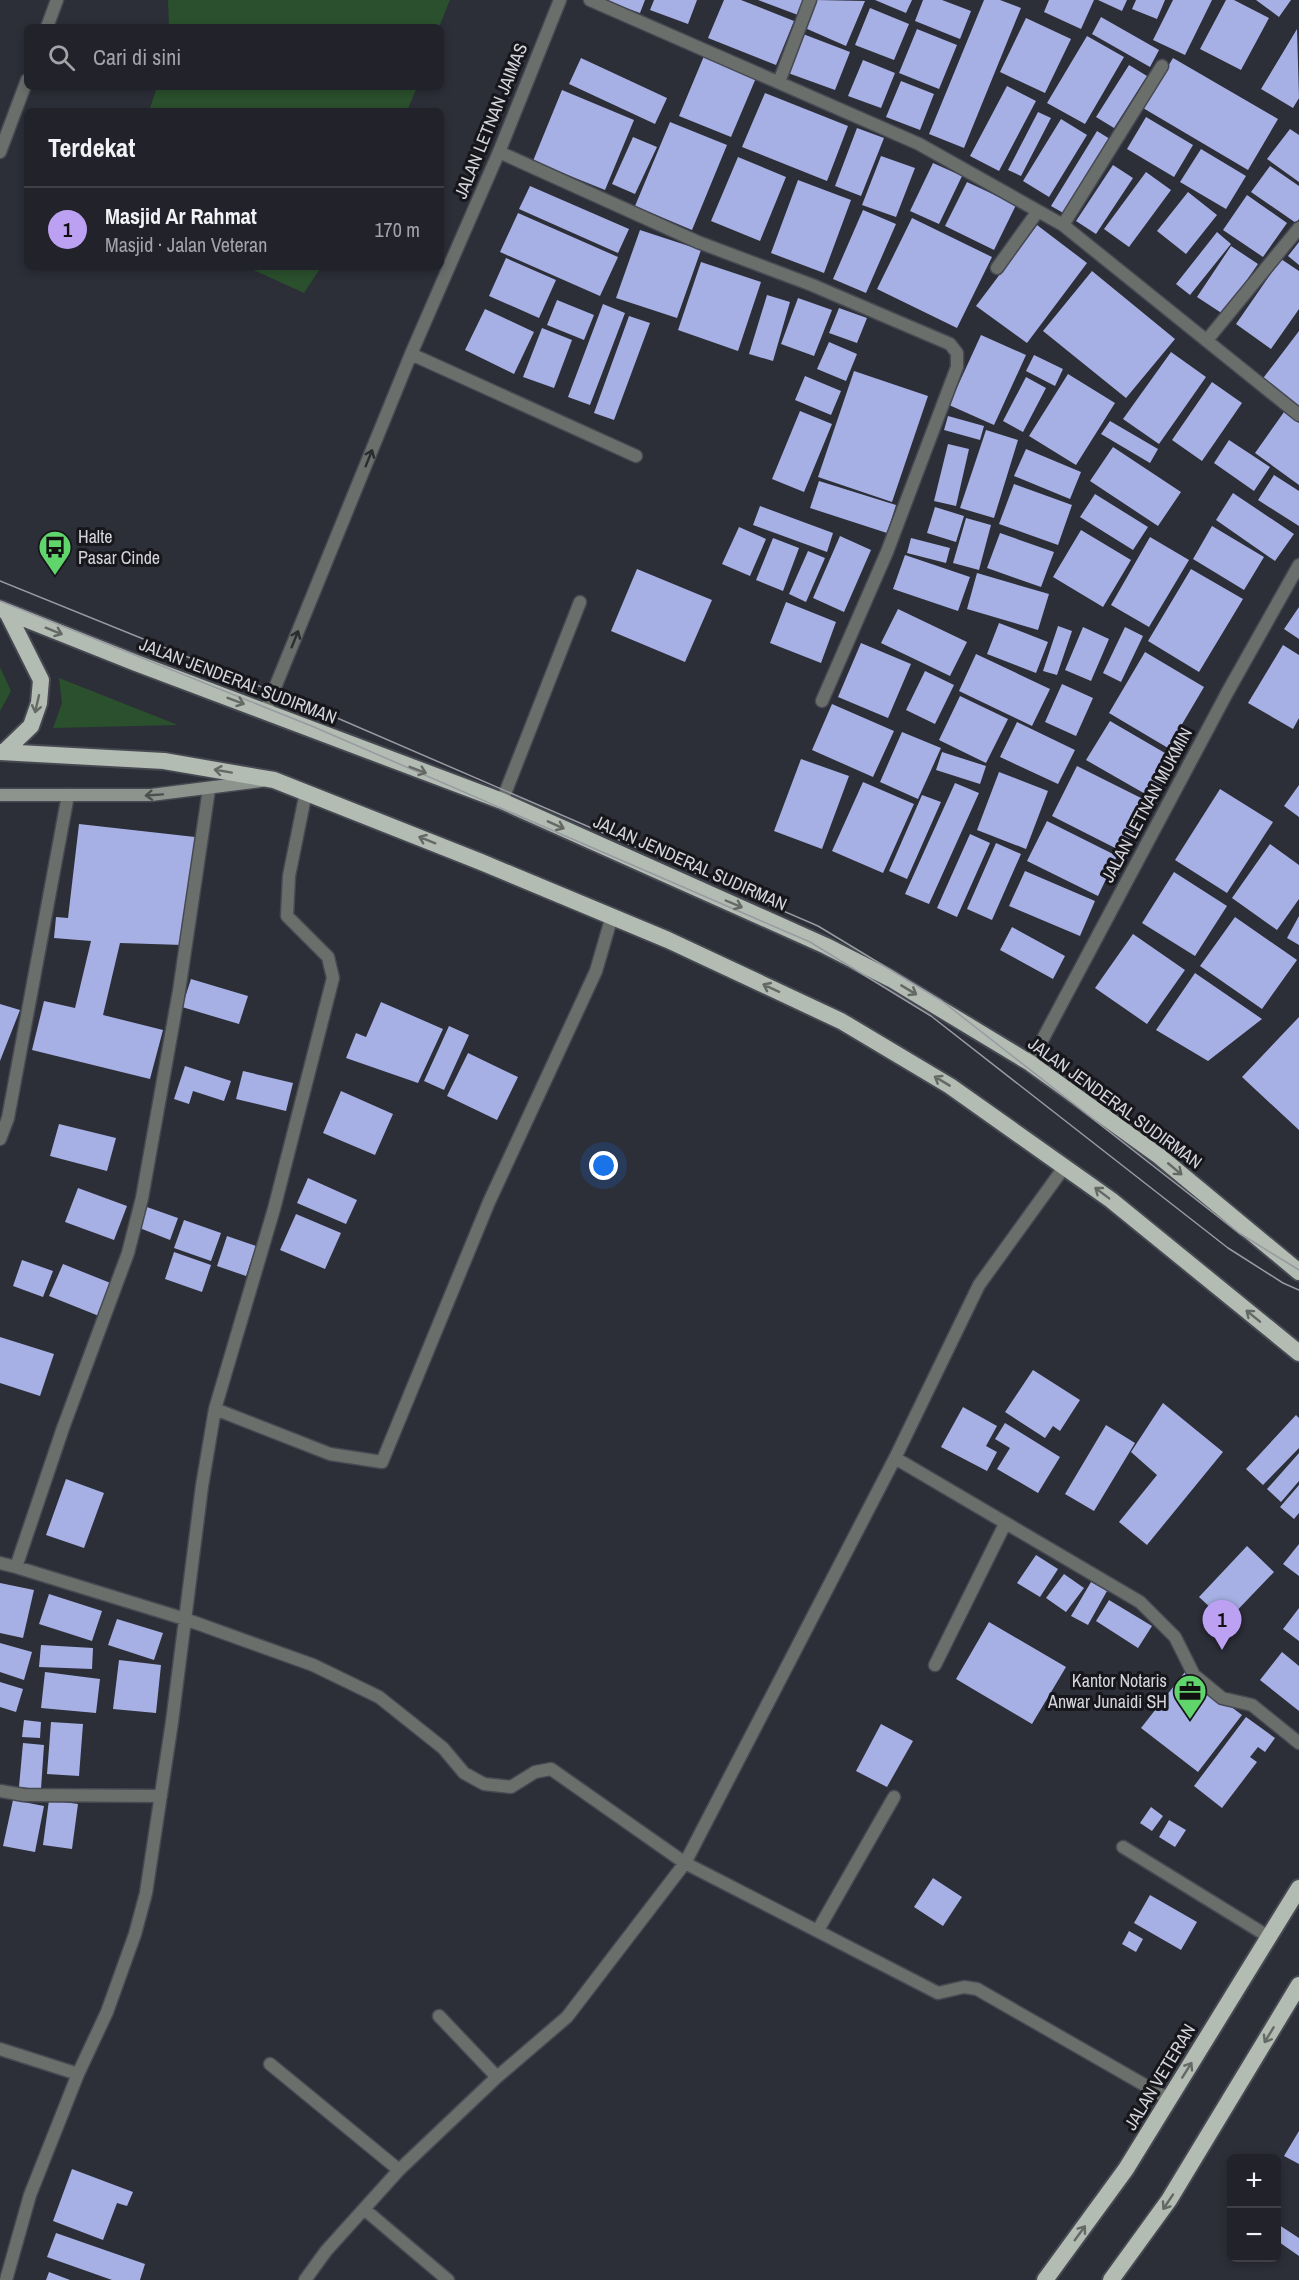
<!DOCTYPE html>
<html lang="id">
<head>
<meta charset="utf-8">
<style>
	body { margin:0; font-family:"Archivo Narrow",sans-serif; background:#292a32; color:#f1f3f6 }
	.controls { position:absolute; right:18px; bottom:18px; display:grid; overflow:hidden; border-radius:9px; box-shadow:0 3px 9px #0003 }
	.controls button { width:54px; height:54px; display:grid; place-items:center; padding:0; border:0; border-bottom:2px solid #3e3f47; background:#21222a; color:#f1f3f6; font:30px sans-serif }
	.you { position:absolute; left:604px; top:1166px; width:21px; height:21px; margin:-15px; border:4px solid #fff; border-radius:50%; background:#1a73e8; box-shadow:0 0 0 9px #1a73e833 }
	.badge { display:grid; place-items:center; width:39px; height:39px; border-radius:50%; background:#bca0f2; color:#111; font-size:20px; font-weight:700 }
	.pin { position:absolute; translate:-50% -50px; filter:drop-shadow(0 2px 3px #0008) }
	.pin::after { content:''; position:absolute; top:32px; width:21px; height:18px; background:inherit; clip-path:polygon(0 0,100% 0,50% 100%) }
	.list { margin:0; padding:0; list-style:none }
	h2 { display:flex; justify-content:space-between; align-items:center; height:78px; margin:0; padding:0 24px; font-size:26px }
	h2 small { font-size:20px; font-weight:400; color:#a2a4a8 }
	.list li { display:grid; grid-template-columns:39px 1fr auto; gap:18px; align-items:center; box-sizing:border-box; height:84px; padding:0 24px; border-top:2px solid #3e3f47 }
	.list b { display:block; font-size:22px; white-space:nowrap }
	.list p { margin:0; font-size:20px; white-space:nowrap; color:#a2a4a8 }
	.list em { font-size:20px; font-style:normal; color:#a2a4a8 }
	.icon { flex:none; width:33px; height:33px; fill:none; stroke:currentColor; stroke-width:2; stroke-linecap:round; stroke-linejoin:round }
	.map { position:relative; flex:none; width:1299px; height:2280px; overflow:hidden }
	.search { position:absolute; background:#21222a; box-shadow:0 3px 9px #0003; left:24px; top:24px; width:420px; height:66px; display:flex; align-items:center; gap:15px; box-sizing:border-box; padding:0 21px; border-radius:9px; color:#a2a4a8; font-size:22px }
	.panel { position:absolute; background:#21222a; box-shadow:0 3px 9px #0003; left:24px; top:108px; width:420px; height:162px; border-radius:9px }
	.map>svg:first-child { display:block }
	.green { fill:#2b502d }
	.building { fill:#a6b0e4 }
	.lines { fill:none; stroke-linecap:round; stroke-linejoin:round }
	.minor-casing { stroke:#474952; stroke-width:15 }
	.secondary-casing { stroke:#474952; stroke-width:15 }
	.trunk-casing { stroke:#474952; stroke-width:20 }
	.minor { stroke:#6b6f6b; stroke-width:12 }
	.secondary { stroke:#8d948d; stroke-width:12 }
	.trunk { stroke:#b2bcb2; stroke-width:16 }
	.tram { stroke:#989aa2; stroke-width:1.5 }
	.oneway { stroke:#2b2c2f }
	.oneway2 { stroke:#646966 }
	.oneway3 { stroke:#4c4f4e }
	.labels { text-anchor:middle; stroke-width:6; stroke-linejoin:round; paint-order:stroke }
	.street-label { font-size:18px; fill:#d4d5dc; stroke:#16161b }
	.poi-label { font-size:18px; fill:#d4d5dc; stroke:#16161b; text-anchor:start }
</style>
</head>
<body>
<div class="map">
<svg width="1299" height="2280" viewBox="0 0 1299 2280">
	<rect width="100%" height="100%" fill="#2c2e38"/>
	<!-- green -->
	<path class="green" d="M168,0h282l-11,27h-270z
		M157,87h260l-10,24h-258z
		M247,267h74l-17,26z
		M0,667l11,24 -11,20z
		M59,678l119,47 -125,3 9,-25z"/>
	<!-- building -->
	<path class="building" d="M604,0h41l-5,13z
		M654,0h43l-9,24 -38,-14z
		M724,0h17l53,21 -18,44 -68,-27z
		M758,0h46l-6,15z
		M816,0l49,1 -19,45 -41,-18z
		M875,0h37l-6,13z
		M923,0h19l29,11 -11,28 -45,-18z
		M984,0h16l21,8 -57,140 -35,-14z
		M1049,0h45l-13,29 -37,-17z
		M1098,0h29l-5,11z
		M1136,0h29l-8,19 -25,-10z
		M1173,0h39l-27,55 -32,-15z
		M1226,0h8l35,18 -28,52 -41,-21z
		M1256,0h35l-12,17z
		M870,8l39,16 -15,36 -39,-15z
		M1101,17l58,33 -9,17 -58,-33z
		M1026,18l45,21 -26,54 -45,-21z
		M917,29l40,16 -18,44 -40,-16z
		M1297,29l2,69 -6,10 -32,-19z
		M803,34l47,18 -15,38 -47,-17z
		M1087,36l37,21 -39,67 -38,-21z
		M704,56l52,22 -25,59 -52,-21z
		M581,58l86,40 -12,26 -86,-40z
		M1173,58l105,61 -30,51 -105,-62z
		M863,60l32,13 -14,35 -33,-12z
		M1129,65l18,11 -33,52 -18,-11z
		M901,81l33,13 -14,36 -34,-13z
		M1007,86l29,15 -37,70 -29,-15z
		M562,90l72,30 -29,70 -72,-29z
		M765,93l83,33 -21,55 -85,-34z
		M1038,112l13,6 -30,58 -13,-6z
		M1146,117l47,28 -19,32 -47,-28z
		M1061,119l26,16 -38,62 -26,-16z
		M670,122l57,23 -35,85 -57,-24z
		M857,128l27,10 -23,58 -26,-10z
		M1290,129l9,6v47l-32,-23z
		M1097,131l13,8 -45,75 -14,-8z
		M633,137l24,10 -22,47 -23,-10z
		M1201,149l45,27 -20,33 -46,-27z
		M881,156l34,12 -19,49 -34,-12z
		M738,157l48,20 -26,64 -49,-20z
		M933,163l29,13 -23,48 -29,-13z
		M1113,165l20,13 -37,56 -20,-13z
		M1270,166l29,20v33l-3,4 -45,-31z
		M1146,172l25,18 -42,57 -25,-18z
		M798,180l53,20 -27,73 -53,-20z
		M967,182l49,23 -22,45 -49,-24z
		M530,186l99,43 -11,24 -99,-44z
		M1188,192l29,23 -31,39 -29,-23z
		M1247,195l40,28 -24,34 -40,-27z
		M863,210l33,14 -30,69 -33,-14z
		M518,213l100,44 -18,39 -100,-44z
		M912,218l80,39 -35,71 -80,-39z
		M1037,225l50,38 -60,80 -51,-37z
		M640,230l61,20 -24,68 -61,-20z
		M1217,232l14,12 -41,51 -14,-11z
		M1299,242v23l-11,-9z
		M1231,246l27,18 -35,50 -26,-17z
		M506,258l50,22 -17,38 -50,-22z
		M1281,259l18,12v38l-28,40 -35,-25z
		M701,262l60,20 -23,69 -60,-21z
		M1092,271l83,68 -49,59 -83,-67z
		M767,295l23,7 -17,59 -24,-7z
		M798,298l34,12 -18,46 -33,-12z
		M557,300l37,15 -10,25 -37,-15z
		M603,304l22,9 -35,92 -22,-8z
		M839,308l28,10 -10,25 -28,-10z
		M485,309l49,23 -20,42 -49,-24z
		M629,316l21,7 -36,97 -20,-7z
		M542,328l30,12 -18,48 -31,-11z
		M1299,331v74l-2,3 -36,-27z
		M981,335l45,20 -32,70 -45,-20z
		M829,342l28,12 -11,27 -29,-12z
		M1171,352l35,25 -47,67 -36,-25z
		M1034,355l29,14 -8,17 -29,-15z
		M854,371l74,25 -36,106 -74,-25z
		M1068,374l47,29 -39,62 -47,-29z
		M805,376l36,15 -10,24 -36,-15z
		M1026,377l20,11 -23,44 -20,-11z
		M1212,382l30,21 -40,58 -30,-21z
		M800,411l32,13 -28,68 -32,-13z
		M1284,412l15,11v62l-44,-32z
		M948,416l36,10 -4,14 -36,-10z
		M1110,421l48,28 -8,14 -49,-29z
		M986,430l32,10 -24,78 -34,-10z
		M1229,440l41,27 -16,24 -40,-28z
		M948,444l21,5 -13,57 -22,-5z
		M1113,447l68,45 -23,34 -68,-45z
		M1026,449l55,23 -11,27 -56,-23z
		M1274,475l25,16v35l-41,-26z
		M819,481l77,24 -9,28 -77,-25z
		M1014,484l58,21 -14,40 -59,-21z
		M1233,493l61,41 -19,27 -59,-41z
		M1095,494l53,33 -15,23 -53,-33z
		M760,506l73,27 -6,19 -74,-27z
		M935,507l29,9 -8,26 -29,-9z
		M966,518l25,7 -12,45 -26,-7z
		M1212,526l52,31 -20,33 -51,-31z
		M739,527l27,12 -16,37 -28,-12z
		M1081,530l50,30 -28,47 -50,-30z
		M1000,533l54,19 -13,35 -54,-19z
		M840,536l31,14 -27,62 -31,-14z
		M1150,537l39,23 -40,67 -38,-22z
		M773,538l26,10 -16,43 -27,-11z
		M911,538l39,10 -4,15 -39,-10z
		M808,551l17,7 -19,44 -17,-8z
		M905,555l65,22 -12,34 -65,-22z
		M637,569l75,31 -27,62 -74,-31z
		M1191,569l52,30 -44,73 -51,-31z
		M977,573l72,21 -11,36 -71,-21z
		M786,602l50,20 -15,41 -51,-20z
		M1299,607v32l-15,-10z
		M898,609l69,33 -17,34 -69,-33z
		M999,623l49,19 -12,31 -49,-19z
		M1058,626l14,5 -15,44 -14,-4z
		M1083,627l26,12 -18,42 -26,-11z
		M1125,627l18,9 -22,46 -18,-9z
		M861,643l50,21 -23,54 -50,-21z
		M1283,645l16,10v63l-6,11 -45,-26z
		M1145,652l59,35 -36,61 -59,-35z
		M976,654l74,35 -18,37 -73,-35z
		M925,671l29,14 -19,39 -29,-14z
		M1062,684l31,14 -17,38 -31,-14z
		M960,696l48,23 -22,44 -47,-23z
		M832,704l62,27 -21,46 -61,-27z
		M1110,721l67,39 -23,39 -68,-39z
		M1017,722l58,28 -17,34 -58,-27z
		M902,732l39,16 -23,51 -38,-17z
		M942,752l44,14 -6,18 -44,-14z
		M801,759l48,17 -27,73 -48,-18z
		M1077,766l72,36 -26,50 -71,-36z
		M999,772l49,19 -22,58 -49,-19z
		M863,782l51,22 -31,69 -51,-22z
		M955,783l24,10 -50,111 -24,-10z
		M1299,785v32l-15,-11z
		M1220,789l53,33 -46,71 -52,-33z
		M922,795l19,7 -34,77 -18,-8z
		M1047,821l70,35 -19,40 -71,-35z
		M79,824l116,13 -12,108 -63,-2 -17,72 60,15 -13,49 -118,-29 12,-49 31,7 16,-67 -37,-3 2,-21 12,1z
		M970,834l20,9 -33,74 -20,-9z
		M996,843l25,11 -29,66 -25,-11z
		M1270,844l29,21v34l-22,31 -45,-32z
		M1025,871l70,30 -15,35 -71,-30z
		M1174,872l53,34 -32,50 -53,-33z
		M1299,916v29l-12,-7z
		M1235,917l62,43 -35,49 -62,-43z
		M1012,927l53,29 -12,23 -53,-29z
		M1133,934l52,36 -38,54 -52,-36z
		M1195,973l67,46 -54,42 -52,-31z
		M191,979l57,17 -9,28 -57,-17z
		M381,1002l62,27 -25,54 -72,-25 10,-25 10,4z
		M0,1004l20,6 -20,51z
		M1299,1017v113l-57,-53z
		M449,1026l20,9 -25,55 -20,-9z
		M468,1053l50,24 -21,43 -50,-24z
		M185,1066l46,15 -7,20 -31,-10 -4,13 -15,-5z
		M243,1071l50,12 -7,28 -50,-12z
		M341,1091l52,23 -18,41 -52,-22z
		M59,1124l57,14 -9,33 -57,-15z
		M308,1178l49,22 -11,24 -49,-21z
		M78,1188l49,18 -13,34 -49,-18z
		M144,1206l34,12 -8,22 -33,-13z
		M296,1214l45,19 -16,36 -45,-19z
		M184,1220l37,13 -10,28 -37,-13z
		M227,1236l29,10 -10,30 -29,-10z
		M174,1252l37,13 -9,27 -37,-13z
		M22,1260l31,11 -10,26 -30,-11z
		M63,1264l50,20 -14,32 -50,-20z
		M0,1337l54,17 -14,42 -40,-13z
		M1033,1370l47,30 -20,31 -7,-5 -8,12 -40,-26z
		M1163,1403l60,49 -76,93 -28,-23 38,-47 -26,-23z
		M963,1407l34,19 -11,20 11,6 -10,19 -46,-24z
		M1296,1415l3,3v30l-36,37 -17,-16z
		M1005,1423l55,34 -22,36 -41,-24 13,-21 -15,-9z
		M1106,1425l29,18 -41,68 -29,-17z
		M1299,1453v28l-18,21 -14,-13z
		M66,1479l38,14 -20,55 -38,-13z
		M1299,1485v28l-5,6 -14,-12z
		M1299,1544v32l-16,-12z
		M1247,1546l27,26 -48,50 -27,-25z
		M1036,1555l22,14 -18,28 -23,-14z
		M1064,1574l20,14 -18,24 -20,-14z
		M1091,1582l16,9 -19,34 -17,-9z
		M0,1583l34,7 -11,48 -23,-5z
		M49,1594l53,17 -10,30 -53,-17z
		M1109,1600l43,26 -14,22 -42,-27z
		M1299,1608v33l-16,-12z
		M117,1619l46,14 -9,27 -46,-15z
		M989,1622l77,45 -34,57 -76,-45z
		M0,1643l32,9 -8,28 -24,-8z
		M41,1645l52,3 -1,21 -53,-2z
		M1282,1652l17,14v45l-39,-31z
		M119,1660l42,5 -5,48 -43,-4z
		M45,1672l55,7 -4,34 -55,-5z
		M1185,1672l57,43 -44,57 -57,-44z
		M0,1682l23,7 -7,23 -16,-5z
		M1246,1717l29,21 -10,14 -7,-5 -8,10 7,5 -35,46 -28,-22z
		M24,1720l17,2 -1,16 -18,-1z
		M51,1722l32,2 -4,52 -32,-2z
		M881,1724l32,17 -26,46 -31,-16z
		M23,1743l21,2 -3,44 -22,-2z
		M13,1800l31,6 -9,46 -32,-6z
		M49,1800l29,4 -6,45 -29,-4z
		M1151,1807l12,9 -11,15 -12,-8z
		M1169,1820l17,10 -11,17 -16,-10z
		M933,1878l29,19 -19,29 -29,-19z
		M1150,1895l47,27 -16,28 -47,-27z
		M1129,1931l14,8 -7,13 -14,-8z
		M1299,2131v33l-15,-8z
		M72,2169l61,23 -6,14 -10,-3 -14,37 -50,-19z
		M1276,2223l23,15v18l-23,-16z
		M56,2233l89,31 -5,16h-28l-65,-23z
		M49,2272l21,8h-24z"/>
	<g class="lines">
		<defs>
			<path id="minor" d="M590,0l329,144 144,81 236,190
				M47,27l10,-27
				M779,82l31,-82
				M0,152l27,-72
				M499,152l199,90 114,43 138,59 7,9v14l-70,185 -65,149
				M1063,225l99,-159
				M997,268l41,-57
				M1207,340l92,-112
				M411,354l225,102
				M265,712l146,-358 88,-202 61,-152
				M209,789l-30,202 -37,207 -14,55 -65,175 -47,139 169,52 128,46 66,32 64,51 21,25 20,11 27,3 24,-15 16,-3 134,94 253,130 26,-6 13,2 192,110
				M502,801l78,-199
				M1030,1063l197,-370 72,-128
				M0,1139l8,-21 60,-323
				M215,1409l115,45 52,8 107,-260 107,-231 16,-55
				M895,1458l245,144 35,35 19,38 28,23 30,7 47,38
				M0,1563l16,4
				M935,1665l70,-141
				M0,1791l24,4 137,1
				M1123,1847l146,90
				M818,1930l76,-133
				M439,2016l58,61
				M0,2049l78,25
				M270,2064l129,106
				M364,2209l84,71
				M6,2280l24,-85 48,-121 29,-62 28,-78 11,-41 26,-171 30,-236 13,-77 59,-200 59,-231 -5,-21 -41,-41 2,-40 17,-84
				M305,2280l21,-29 73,-81 98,-93 70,-60 118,-154 210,-405 84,-173 86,-119"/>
			<path id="secondary" d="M0,795h151l110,-14"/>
			<path id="trunk" d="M0,609l136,54 366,138 324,145 65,33 139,84 129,93 140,116
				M0,752l164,9 110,19 207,82 187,78 173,81 109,65 161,114 188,153
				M4,752l27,-26 8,-23 2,-23 -34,-68
				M1045,2280l81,-111 173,-281
				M1111,2280l58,-80 130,-215"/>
		</defs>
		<!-- minor casing -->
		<use href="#minor" class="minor-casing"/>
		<!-- secondary casing -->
		<use href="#secondary" class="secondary-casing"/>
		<!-- trunk casing -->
		<use href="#trunk" class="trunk-casing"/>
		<!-- minor -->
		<use href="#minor" class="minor"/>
		<!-- secondary -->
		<use href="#secondary" class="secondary"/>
		<!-- trunk -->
		<use href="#trunk" class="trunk"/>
		<!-- tram -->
		<path class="tram" d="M0,581l321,130 497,215 124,75 297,232 60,37
			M0,601l314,126 496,215 121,74 297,232 55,35 16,7"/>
	</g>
	<!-- one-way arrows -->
	<defs><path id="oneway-shaft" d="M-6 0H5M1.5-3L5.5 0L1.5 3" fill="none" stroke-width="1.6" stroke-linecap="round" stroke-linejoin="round" transform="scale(1.5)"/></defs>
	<g class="oneway">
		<use href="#oneway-shaft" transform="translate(369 458) rotate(-68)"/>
		<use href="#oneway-shaft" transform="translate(295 639) rotate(-68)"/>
	</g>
	<g class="oneway2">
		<use href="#oneway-shaft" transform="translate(54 631) rotate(22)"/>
		<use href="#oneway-shaft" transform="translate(236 701) rotate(21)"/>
		<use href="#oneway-shaft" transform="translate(37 704) rotate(103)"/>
		<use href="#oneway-shaft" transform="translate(418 770) rotate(21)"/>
		<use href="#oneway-shaft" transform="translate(223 771) rotate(-170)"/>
		<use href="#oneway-shaft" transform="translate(556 825) rotate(24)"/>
		<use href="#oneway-shaft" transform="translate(427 840) rotate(-158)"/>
		<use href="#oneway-shaft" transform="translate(734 904) rotate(23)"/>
		<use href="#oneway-shaft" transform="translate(771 988) rotate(-155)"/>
		<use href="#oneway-shaft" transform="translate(909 990) rotate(31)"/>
		<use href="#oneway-shaft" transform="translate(942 1081) rotate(-149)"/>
		<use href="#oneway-shaft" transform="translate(1175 1169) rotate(40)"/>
		<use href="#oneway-shaft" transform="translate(1102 1193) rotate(-143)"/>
		<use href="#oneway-shaft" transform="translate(1253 1316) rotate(-141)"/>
		<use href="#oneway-shaft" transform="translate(1269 2035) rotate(121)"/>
		<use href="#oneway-shaft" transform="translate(1187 2070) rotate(-58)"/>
		<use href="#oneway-shaft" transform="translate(1168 2202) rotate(124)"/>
		<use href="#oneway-shaft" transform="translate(1080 2233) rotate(-54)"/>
	</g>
	<use class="oneway3" href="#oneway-shaft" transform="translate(154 795) rotate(176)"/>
	<!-- icons -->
	<defs>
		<symbol id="bus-pin" viewBox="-11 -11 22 30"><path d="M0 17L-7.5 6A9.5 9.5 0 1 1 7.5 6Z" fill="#60d56b" stroke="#16161b"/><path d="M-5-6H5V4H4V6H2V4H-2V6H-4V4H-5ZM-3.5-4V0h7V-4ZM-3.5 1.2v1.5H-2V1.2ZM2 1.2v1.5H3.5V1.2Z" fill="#111"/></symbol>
		<symbol id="office-pin" viewBox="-11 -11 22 30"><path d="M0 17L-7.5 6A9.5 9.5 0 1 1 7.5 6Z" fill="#60d56b" stroke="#16161b"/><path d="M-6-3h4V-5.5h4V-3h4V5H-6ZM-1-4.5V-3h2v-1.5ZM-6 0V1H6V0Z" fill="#111"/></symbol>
	</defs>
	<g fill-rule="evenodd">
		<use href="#bus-pin" x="36" y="528" width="38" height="52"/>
		<use href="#office-pin" x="1171" y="1672" width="38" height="52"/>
	</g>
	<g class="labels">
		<!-- street labels -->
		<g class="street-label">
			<text transform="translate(491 121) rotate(-68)" y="6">JALAN LETNAN JAIMAS</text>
			<text transform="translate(238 681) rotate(21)" y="6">JALAN JENDERAL SUDIRMAN</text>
			<text transform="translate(1147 805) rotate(-62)" y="6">JALAN LETNAN MUKMIN</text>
			<text transform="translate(690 863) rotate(24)" y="6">JALAN JENDERAL SUDIRMAN</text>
			<text transform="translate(1115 1103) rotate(36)" y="6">JALAN JENDERAL SUDIRMAN</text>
			<text transform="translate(1160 2077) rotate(-59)" y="6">JALAN VETERAN</text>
		</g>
		<!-- poi labels -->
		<g class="poi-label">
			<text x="78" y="543">Halte<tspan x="78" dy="21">Pasar Cinde</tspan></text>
			<text x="1167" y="1687" text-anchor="end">Kantor Notaris<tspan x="1167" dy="21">Anwar Junaidi SH</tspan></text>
		</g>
	</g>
</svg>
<div class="controls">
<button>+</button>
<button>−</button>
</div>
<div class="you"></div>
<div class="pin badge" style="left:1222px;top:1650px">1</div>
<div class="search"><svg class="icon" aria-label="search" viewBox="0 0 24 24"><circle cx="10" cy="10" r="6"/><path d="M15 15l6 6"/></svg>Cari di sini</div>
<section class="panel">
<h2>Terdekat<small></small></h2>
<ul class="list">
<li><span class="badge">1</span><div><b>Masjid Ar Rahmat</b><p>Masjid · Jalan Veteran</p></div><em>170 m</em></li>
</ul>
</section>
</div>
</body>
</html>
